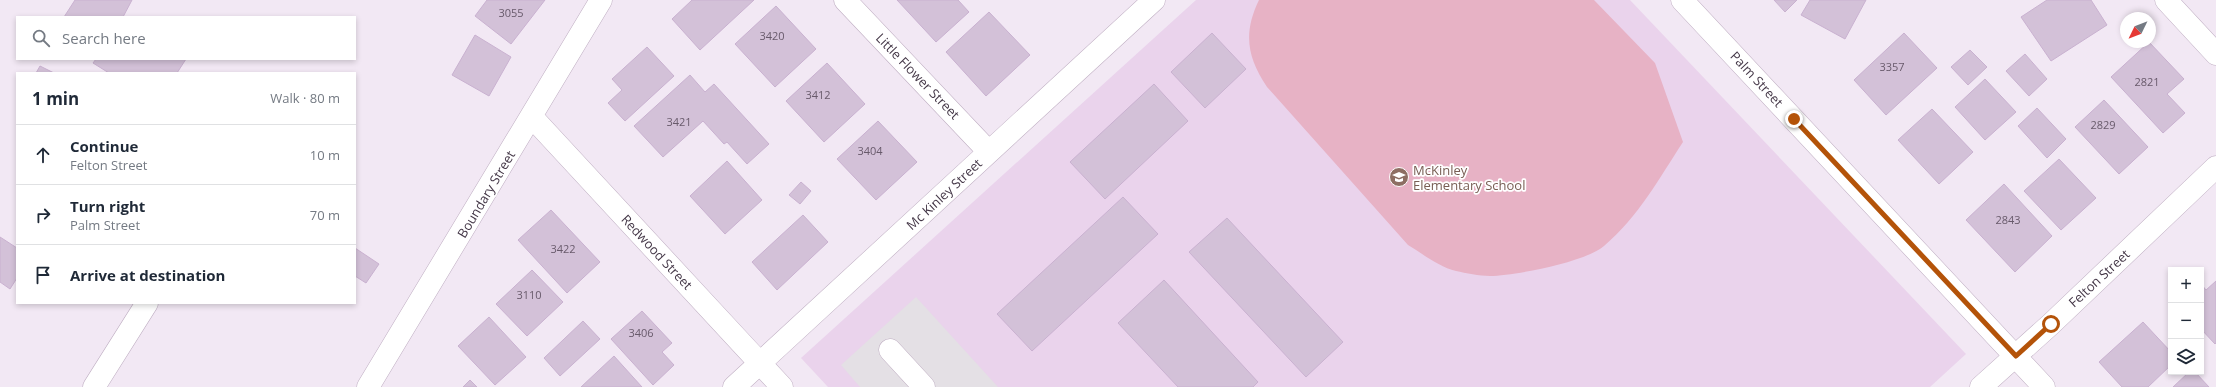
<!DOCTYPE html>
<html lang="en">
<head>
<meta charset="utf-8">
<style>
	body { margin:0; font-family:"Open Sans",sans-serif; background:#f2f2f3; color:#1f2937 }
	.controls { position:absolute; right:12px; bottom:12px; display:grid; overflow:hidden; border-radius:0px; box-shadow:0 2px 6px #0003 }
	.controls button { width:36px; height:36px; display:grid; place-items:center; padding:0; border:0; border-bottom:1px solid #e0e1e3; background:#fff; color:#1f2937; font:20px sans-serif }
	.compass { position:absolute; left:2120px; top:12px; width:36px; height:36px; border-radius:50%; background:#fff; box-shadow:0 2px 6px #0003; rotate:227deg }
	.stop { position:absolute; width:12px; height:12px; margin:-9px; border:3px solid #b45309; border-radius:50%; background:#fff }
	.stop.end { background:#b45309; border-color:#fff; box-shadow:0 1px 4px #0008 }
	.list { margin:0; padding:0; list-style:none }
	h2 { display:flex; justify-content:space-between; align-items:center; height:52px; margin:0; padding:0 16px; font-size:17px }
	h2 small { font-size:13px; font-weight:400; color:#747a83 }
	.list li { display:grid; grid-template-columns:26px 1fr auto; gap:12px; align-items:center; box-sizing:border-box; height:60px; padding:0 16px; border-top:1px solid #e0e1e3 }
	.list b { display:block; font-size:15px; white-space:nowrap }
	.list p { margin:0; font-size:13px; white-space:nowrap; color:#747a83 }
	.list em { font-size:13px; font-style:normal; color:#747a83 }
	.icon { flex:none; width:22px; height:22px; fill:none; stroke:currentColor; stroke-width:2; stroke-linecap:round; stroke-linejoin:round }
	.map { position:relative; flex:none; width:2216px; height:387px; overflow:hidden }
	.search { position:absolute; background:#fff; box-shadow:0 2px 6px #0003; left:16px; top:16px; width:340px; height:44px; display:flex; align-items:center; gap:10px; box-sizing:border-box; padding:0 14px; border-radius:0px; color:#747a83; font-size:15px }
	.panel { position:absolute; background:#fff; box-shadow:0 2px 6px #0003; left:16px; top:72px; width:340px; height:232px; border-radius:0px }
	.map>svg:first-child { display:block }
	.education { fill:#ead3ec }
	.green { fill:#e7b2c5 }
	.parking { fill:#e4e0e5 }
	.building { fill:#d3c1d8; stroke:#c9b1d0 }
	.lines { fill:none; stroke-linecap:round; stroke-linejoin:round }
	.minor-casing { stroke:#bfaec2; stroke-width:23 }
	.minor { stroke:#fff; stroke-width:22 }
	.route { stroke:#b45309; stroke-width:5 }
	.labels { text-anchor:middle; stroke-width:3.5; stroke-linejoin:round; paint-order:stroke }
	.number-label { font-size:11px; fill:#685a6b }
	.street-label { font-size:13px; fill:#443747; stroke:#fff }
	.education-label { font-size:13px; fill:#785e54; stroke:#fff; text-anchor:start }
</style>
</head>
<body>
<div class="map">
<svg width="2216" height="387" viewBox="0 0 2216 387">
	<rect width="100%" height="100%" fill="#f2e8f4"/>
	<!-- education -->
	<path class="education" d="M1196,0h434l336,354 -36,33h-1102l-27,-29z"/>
	<!-- green -->
	<path class="green" d="M1259,0h335l61,63 28,79c-25,38 -44,74 -79,104 -21,17 -88,29 -114,30 -11,0 -24,-3 -34,-5 -17,-4 -33,-17 -48,-26l-141,-158c-20,-30 -24,-54 -8,-87z"/>
	<!-- parking -->
	<path class="parking" d="M916,297l82,90h-138l-19,-22z"/>
	<!-- building -->
	<path class="building" d="M75,0h57l-9,17h-59z
		M487,0h58l-34,44 -36,-28z
		M692,0h62l-54,50 -28,-31z
		M897,0h61l11,12 -33,30z
		M1774,0h23l-12,12z
		M1810,0h56l-21,39 -44,-24z
		M2047,0h44l16,25 -56,36 -30,-44z
		M776,6l40,43 -41,38 -40,-43z
		M989,12l41,43 -44,41 -40,-44z
		M1212,33l34,36 -41,39 -34,-36z
		M1904,33l33,35 -51,47 -32,-35z
		M475,35l36,22 -22,39 -37,-21z
		M2149,42l35,37 -17,15 18,19 -22,20 -52,-56z
		M647,47l27,29 -49,45 -17,-18 14,-13 -10,-11z
		M1970,50l17,17 -19,18 -17,-18z
		M2025,54l22,25 -18,17 -23,-25z
		M96,59h90l-9,14h-68l-16,-10z
		M827,63l38,41 -41,38 -38,-41z
		M40,66l14,7h-18z
		M690,75l15,17 9,-8 55,60 -22,20 -20,-22 -3,2 -21,-23 -40,36 -29,-31z
		M1985,79l31,33 -31,28 -30,-33z
		M1154,84l34,37 -83,78 -35,-37z
		M2104,100l44,47 -29,27 -44,-47z
		M2037,108l29,31 -19,19 -29,-32z
		M1932,109l41,43 -34,32 -41,-44z
		M878,121l39,41 -41,38 -39,-41z
		M2059,159l37,39 -35,32 -37,-39z
		M727,161l35,39 -37,34 -35,-38z
		M801,182l10,9 -11,13 -11,-9z
		M2004,184l48,52 -37,36 -49,-52z
		M1123,197l35,37 -126,117 -35,-37z
		M551,210l49,52 -33,31 -49,-53z
		M803,215l25,27 -51,48 -25,-28z
		M1227,218l116,124 -37,35 -117,-125z
		M0,237l17,11v30l-7,11 -10,-7z
		M355,248l24,16 -13,19 -11,-7z
		M532,270l31,32 -36,34 -31,-32z
		M1164,280l94,102 -5,5h-75l-60,-64z
		M2216,281v62l-1,1 -14,-15v-45l5,6z
		M642,311l30,32 -10,9 12,13 -21,20 -42,-46z
		M489,317l37,40 -31,28 -37,-39z
		M583,321l17,18 -40,37 -16,-18z
		M2143,322l28,30v13l-23,22h-26l-23,-25z
		M614,356l28,31h-61z
		M2189,372h6l14,15h-36z
		M470,380l7,7h-14z"/>
	<g class="lines">
		<defs>
			<path id="minor" d="M845,0l144,152
				M1682,0l362,387
				M2166,0l50,54
				M532,117l250,270
				M890,350l34,37
				M94,387l53,-84
				M368,387l233,-387
				M734,387l420,-387
				M1981,387l70,-63 165,-157"/>
		</defs>
		<!-- minor casing -->
		<use href="#minor" class="minor-casing"/>
		<!-- minor -->
		<use href="#minor" class="minor"/>
	</g>
	<g class="lines">
		<!-- route -->
		<path class="route" d="M1794,119l222,237 35,-32"/>
	</g>
	<!-- icons -->
	<defs>
		<symbol id="school-disc" viewBox="-11 -11 22 22"><circle r="9.5" fill="#8d6e63" stroke="#fff"/><path d="M0-5L7-2L0 1L-7-2ZM-4 1L0 2.5L4 1V4Q0 6-4 4Z" fill="#fff"/></symbol>
	</defs>
	<g fill-rule="evenodd">
		<use href="#school-disc" x="1388" y="166" width="22" height="22"/>
	</g>
	<g class="labels">
		<!-- number labels -->
		<g class="number-label">
			<text x="511" y="17">3055</text>
			<text x="772" y="40">3420</text>
			<text x="1892" y="71">3357</text>
			<text x="2147" y="86">2821</text>
			<text x="818" y="99">3412</text>
			<text x="679" y="126">3421</text>
			<text x="2103" y="129">2829</text>
			<text x="870" y="155">3404</text>
			<text x="2008" y="224">2843</text>
			<text x="563" y="253">3422</text>
			<text x="529" y="299">3110</text>
			<text x="641" y="337">3406</text>
		</g>
		<!-- street labels -->
		<g class="street-label">
			<text transform="translate(918 76) rotate(46)" y="5">Little Flower Street</text>
			<text transform="translate(1757 79) rotate(47)" y="5">Palm Street</text>
			<text transform="translate(486 194) rotate(-59)" y="5">Boundary Street</text>
			<text transform="translate(944 194) rotate(-43)" y="5">Mc Kinley Street</text>
			<text transform="translate(657 252) rotate(47)" y="5">Redwood Street</text>
			<text transform="translate(2099 278) rotate(-43)" y="5">Felton Street</text>
		</g>
		<!-- education labels -->
		<g class="education-label">
			<text x="1413" y="175">McKinley<tspan x="1413" dy="15">Elementary School</tspan></text>
		</g>
	</g>
</svg>
<div class="controls">
<button>+</button>
<button>−</button>
<button><svg class="icon" aria-label="layers" viewBox="0 0 24 24"><path d="M12 4l9 5-9 5-9-5zM3 14l9 5 9-5"/></svg></button>
</div>
<svg class="compass" viewBox="-18 -18 36 36"><path d="M0-13l5 13h-10z" fill="#e53935"/><path d="M0 13l5-13h-10z" fill="#747a83"/></svg>
<div class="stop" style="left:2051px;top:324px"></div>
<div class="stop end" style="left:1794px;top:119px"></div>
<div class="search"><svg class="icon" aria-label="search" viewBox="0 0 24 24"><circle cx="10" cy="10" r="6"/><path d="M15 15l6 6"/></svg>Search here</div>
<section class="panel">
<h2>1 min<small>Walk · 80 m</small></h2>
<ul class="list">
<li><svg class="icon" aria-label="ahead" viewBox="0 0 24 24"><path d="M12 20V5M6 11l6-6 6 6"/></svg><div><b>Continue</b><p>Felton Street</p></div><em>10 m</em></li>
<li><svg class="icon" aria-label="right" viewBox="0 0 24 24"><path d="M7 20v-9h11M14 6l5 5-5 5"/></svg><div><b>Turn right</b><p>Palm Street</p></div><em>70 m</em></li>
<li><svg class="icon" aria-label="arrive" viewBox="0 0 24 24"><path d="M6 21V4h12l-3 4 3 4H6"/></svg><div><b>Arrive at destination</b></div></li>
</ul>
</section>
</div>
</body>
</html>
